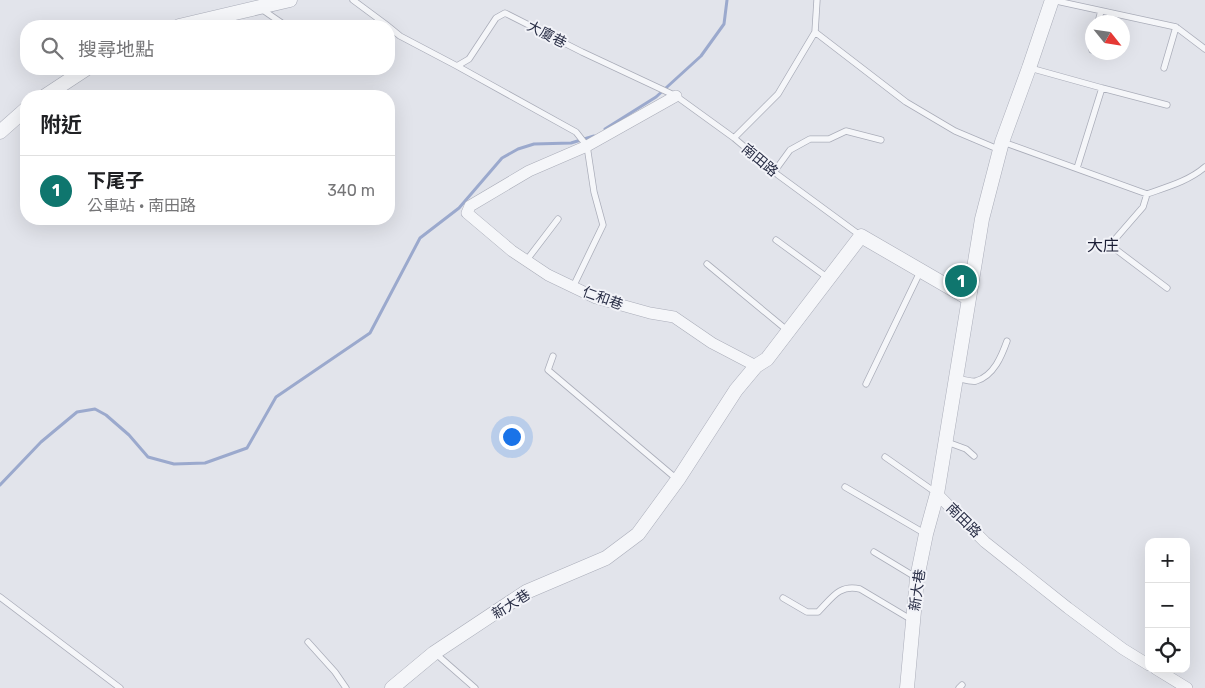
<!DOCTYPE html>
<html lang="zh-TW">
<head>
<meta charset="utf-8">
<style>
	body { margin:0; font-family:Rubik,"Noto Sans TC",sans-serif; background:#f2f2f2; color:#202124 }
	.controls { position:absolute; right:15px; bottom:15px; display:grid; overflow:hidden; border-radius:10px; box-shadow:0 5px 20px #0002 }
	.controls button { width:45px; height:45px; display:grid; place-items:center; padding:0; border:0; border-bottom:1px solid #e0e0e0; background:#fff; color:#202124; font:25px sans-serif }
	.compass { position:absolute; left:1085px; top:15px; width:45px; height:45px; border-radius:50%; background:#fff; box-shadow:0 5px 20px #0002; rotate:120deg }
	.you { position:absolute; left:511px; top:436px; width:18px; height:18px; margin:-12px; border:4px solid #fff; border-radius:50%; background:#1a73e8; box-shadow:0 0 0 8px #1a73e833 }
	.badge { display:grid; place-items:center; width:32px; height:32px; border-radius:50%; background:#0f766e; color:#fff; font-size:16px; font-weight:700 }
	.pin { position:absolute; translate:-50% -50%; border:2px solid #fff; box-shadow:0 1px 5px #0006 }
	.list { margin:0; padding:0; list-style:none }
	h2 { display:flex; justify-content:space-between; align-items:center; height:65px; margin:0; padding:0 20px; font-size:21px }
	h2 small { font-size:16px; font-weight:400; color:#757577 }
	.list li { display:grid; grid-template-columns:32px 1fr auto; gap:15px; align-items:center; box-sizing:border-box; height:70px; padding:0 20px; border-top:1px solid #e0e0e0 }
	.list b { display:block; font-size:19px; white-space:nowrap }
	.list p { margin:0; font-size:16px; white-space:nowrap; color:#757577 }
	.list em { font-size:16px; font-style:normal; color:#757577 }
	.icon { flex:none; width:28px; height:28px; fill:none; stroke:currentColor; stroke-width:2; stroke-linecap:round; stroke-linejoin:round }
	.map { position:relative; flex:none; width:1205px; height:688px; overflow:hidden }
	.search { position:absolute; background:#fff; box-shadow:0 5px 20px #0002; left:20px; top:20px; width:375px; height:55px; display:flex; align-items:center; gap:12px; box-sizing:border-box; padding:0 18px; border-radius:20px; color:#757577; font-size:19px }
	.panel { position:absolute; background:#fff; box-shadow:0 5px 20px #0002; left:20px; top:90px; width:375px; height:135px; border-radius:20px }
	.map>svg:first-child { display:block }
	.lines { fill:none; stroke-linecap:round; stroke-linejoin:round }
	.stream { stroke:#9ba9cd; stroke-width:3 }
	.service-casing { stroke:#aaadb9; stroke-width:7 }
	.minor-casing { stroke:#aaadb9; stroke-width:12 }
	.tertiary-casing { stroke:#aaadb9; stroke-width:15 }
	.service { stroke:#f5f6f9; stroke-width:5.5 }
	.minor { stroke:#f5f6f9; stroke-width:11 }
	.tertiary { stroke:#f5f6f9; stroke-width:14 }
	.labels { text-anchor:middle; stroke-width:4; stroke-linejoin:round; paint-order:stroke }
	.street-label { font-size:14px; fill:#282d45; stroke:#f2f3f8 }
	.quarter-label { font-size:16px; fill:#1b1e35; stroke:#f2f3f8 }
</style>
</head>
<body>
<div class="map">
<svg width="1205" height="688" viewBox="0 0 1205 688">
	<rect width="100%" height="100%" fill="#e2e4eb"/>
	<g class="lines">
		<!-- stream -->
		<path class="stream" d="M605,129l51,-32 45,-41 23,-32 3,-24
			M0,485l41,-43 36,-30 18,-3 11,6 23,20 19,22 26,7 31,-1 42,-15 29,-51 94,-64 50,-95 39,-30 43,-50 16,-9 16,-5 37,-1 23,-7"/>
		<defs>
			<path id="service" d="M353,0l35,26
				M817,0l-2,32 91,70 49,29 45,19
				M1052,0l124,27
				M260,8l26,18
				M1098,22l3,-11
				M389,27l11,9 57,30 12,-7 27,-41 9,-5 77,39 94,44 58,42 44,37 83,61
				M1092,50v-4
				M457,66l119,66 11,14 7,46 9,33 -30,62
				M1030,68l72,20
				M1164,68l12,-41 29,22
				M734,138l44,-44 37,-62
				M1003,142l144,52
				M1077,168l25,-80 65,17
				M774,172l16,-22 20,-11h19l17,-8 35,9
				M776,240l52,38
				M526,261l32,-42
				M707,264l81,67
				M1167,288l-57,-43 33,-38 4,-13c20,-7 42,-13 58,-27
				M553,356l-5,14 124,105 7,3
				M956,378c6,1 14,4 20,3 18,-5 26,-26 31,-40
				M866,384l54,-112
				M947,442l19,7 8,7
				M885,457l50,35
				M845,487l79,46
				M874,552l43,26
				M0,597l120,91
				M783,598l24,14h11c14,-14 21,-28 42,-23l52,31
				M308,642l27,30 11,16
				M435,653l40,35
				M959,688l3,-3"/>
			<path id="minor" d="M676,96l-89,50 -58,25 -59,35 -3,7 45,38 36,24 48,23 54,15 24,4 38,26 44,23
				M937,494l48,48 83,66 55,41 26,16
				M1156,669l31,19"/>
			<path id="tertiary" d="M179,26l111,-26
				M45,96l41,-27
				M0,132l26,-23
				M392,688l42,-35 92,-61 80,-34 32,-24 41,-56 57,-88 20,-24 11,-7 94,-123 107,62
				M907,688l10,-110 9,-44 11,-40 45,-275 20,-77 27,-74 23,-68"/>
		</defs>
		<!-- service casing -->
		<use href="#service" class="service-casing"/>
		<!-- minor casing -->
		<use href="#minor" class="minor-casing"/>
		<!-- tertiary casing -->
		<use href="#tertiary" class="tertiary-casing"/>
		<!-- service -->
		<use href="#service" class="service"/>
		<!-- minor -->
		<use href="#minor" class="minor"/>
		<!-- tertiary -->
		<use href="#tertiary" class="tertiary"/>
	</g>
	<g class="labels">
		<!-- street labels -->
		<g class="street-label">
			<text transform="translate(547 34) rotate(27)" y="5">大廈巷</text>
			<text transform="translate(760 160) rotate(40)" y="5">南田路</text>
			<text transform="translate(603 298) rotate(20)" y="5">仁和巷</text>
			<text transform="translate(964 520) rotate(45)" y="5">南田路</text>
			<text transform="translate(917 590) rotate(-82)" y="5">新大巷</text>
			<text transform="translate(511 604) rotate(-32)" y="5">新大巷</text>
		</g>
		<!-- quarter labels -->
		<g class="quarter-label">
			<text x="1103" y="251">大庄</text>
		</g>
	</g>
</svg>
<div class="controls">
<button>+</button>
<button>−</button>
<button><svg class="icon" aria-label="locate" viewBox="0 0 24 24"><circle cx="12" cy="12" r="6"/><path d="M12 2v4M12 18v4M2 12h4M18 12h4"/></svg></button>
</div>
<svg class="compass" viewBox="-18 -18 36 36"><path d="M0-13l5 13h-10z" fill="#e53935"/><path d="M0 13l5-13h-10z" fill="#757577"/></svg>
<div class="you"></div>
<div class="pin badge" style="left:961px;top:281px">1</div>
<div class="search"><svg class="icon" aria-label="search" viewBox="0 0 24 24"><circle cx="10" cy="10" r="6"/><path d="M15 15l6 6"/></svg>搜尋地點</div>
<section class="panel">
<h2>附近<small></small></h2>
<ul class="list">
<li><span class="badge">1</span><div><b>下尾子</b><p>公車站 · 南田路</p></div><em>340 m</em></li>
</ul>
</section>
</div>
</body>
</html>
